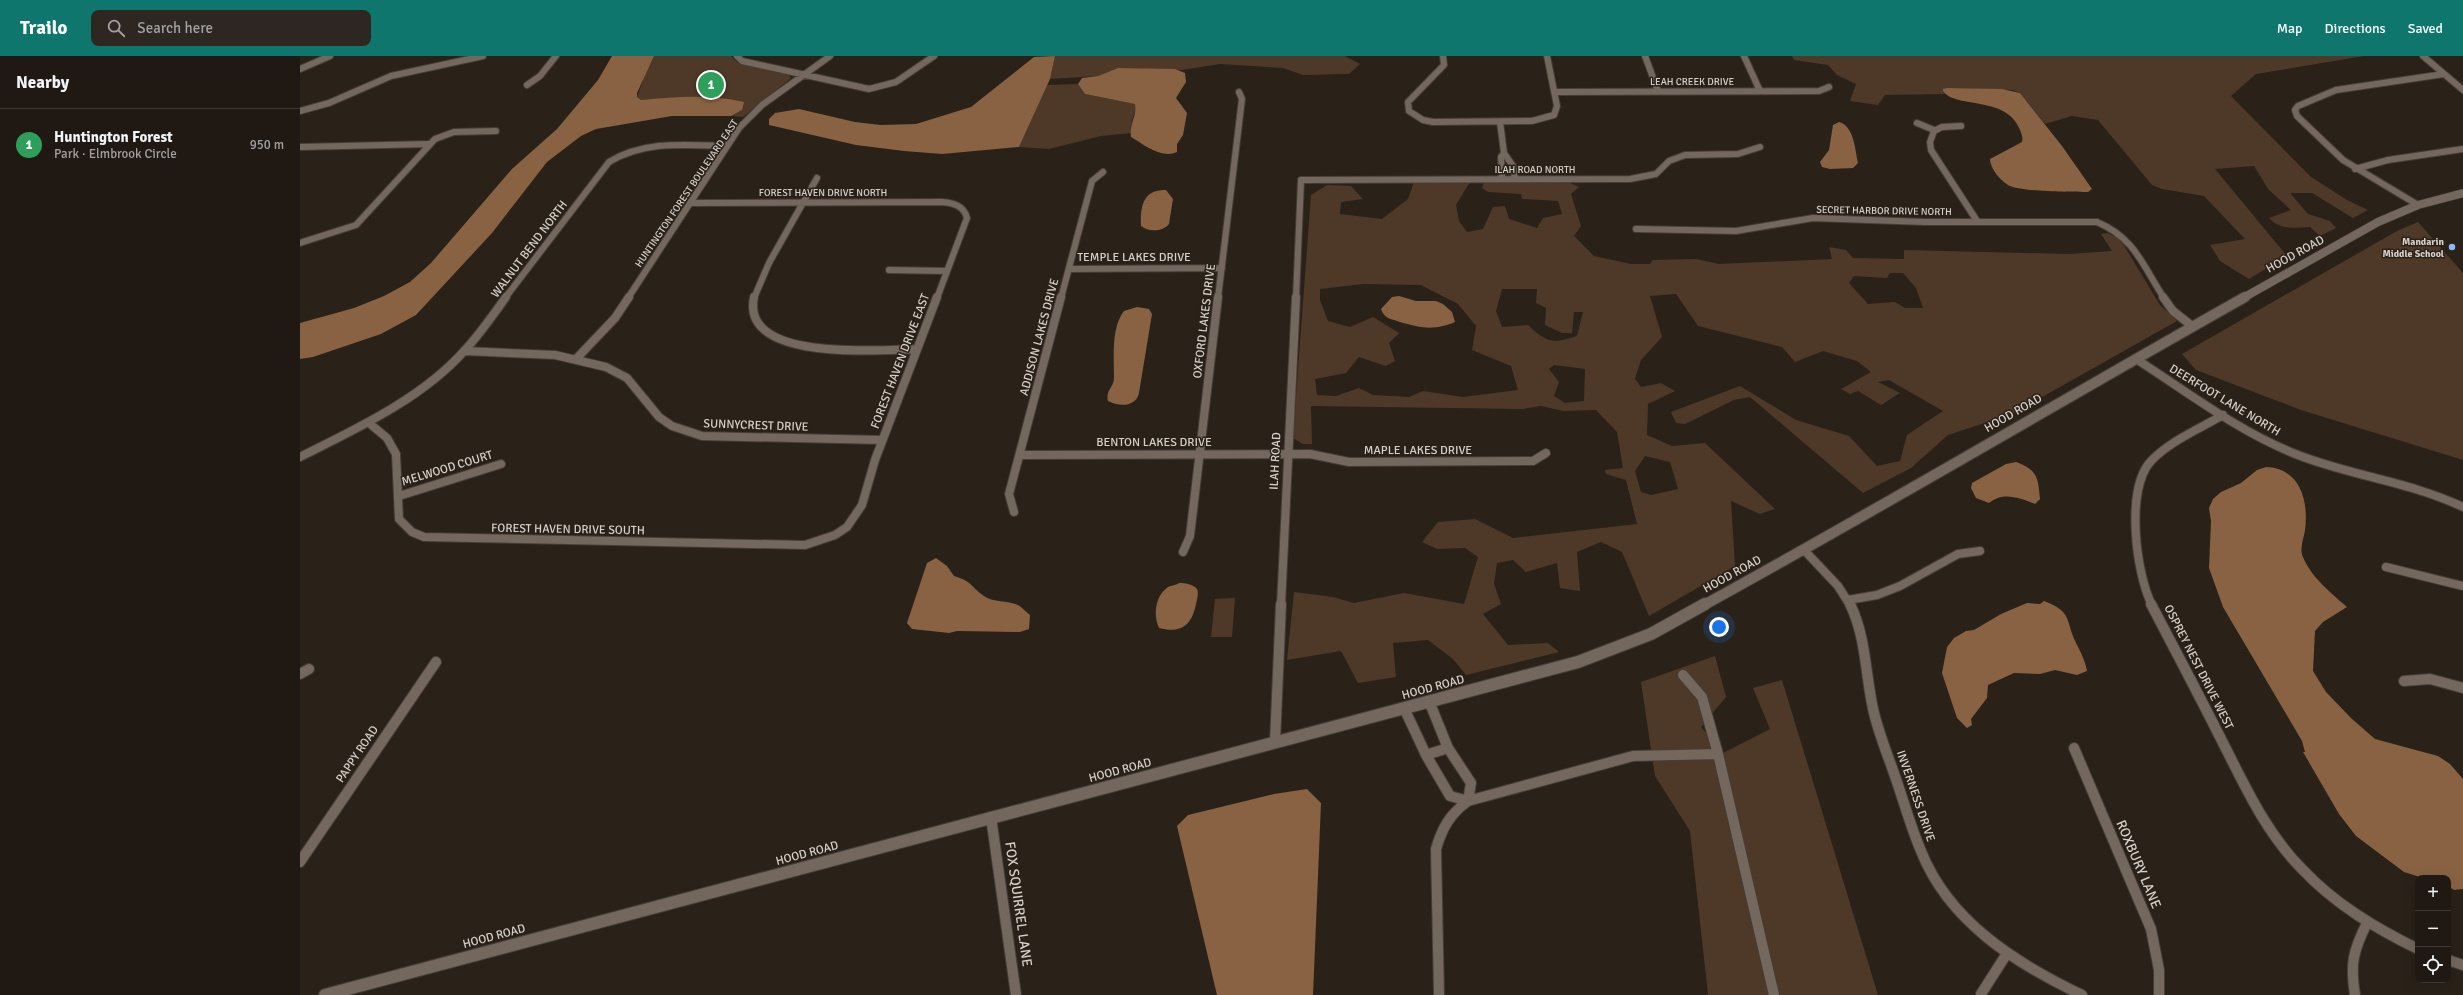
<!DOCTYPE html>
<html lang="en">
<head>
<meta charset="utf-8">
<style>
	body { margin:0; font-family:Signika,sans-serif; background:#2d2621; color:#f1f3f6 }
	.controls { position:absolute; right:12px; bottom:12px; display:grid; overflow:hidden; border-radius:8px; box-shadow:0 4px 16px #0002 }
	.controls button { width:36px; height:36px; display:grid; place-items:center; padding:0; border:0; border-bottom:1px solid #3d3833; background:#201913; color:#f1f3f6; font:20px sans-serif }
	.you { position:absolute; left:1419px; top:571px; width:14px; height:14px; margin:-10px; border:3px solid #fff; border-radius:50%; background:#1a73e8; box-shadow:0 0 0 6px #1a73e833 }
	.badge { display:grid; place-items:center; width:26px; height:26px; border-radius:50%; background:#0f766e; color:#fff; font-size:13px; font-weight:700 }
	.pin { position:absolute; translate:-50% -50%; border:2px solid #fff; box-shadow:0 1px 4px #0006 }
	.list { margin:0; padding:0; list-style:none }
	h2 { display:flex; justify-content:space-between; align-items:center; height:52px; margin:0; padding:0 16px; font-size:17px }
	h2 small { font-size:13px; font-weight:400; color:#a2a0a0 }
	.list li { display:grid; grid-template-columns:26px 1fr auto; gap:12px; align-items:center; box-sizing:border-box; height:72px; padding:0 16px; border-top:1px solid #3d3833 }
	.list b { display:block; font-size:15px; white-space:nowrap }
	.list p { margin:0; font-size:13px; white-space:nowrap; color:#a2a0a0 }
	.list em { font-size:13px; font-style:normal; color:#a2a0a0 }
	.icon { flex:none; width:22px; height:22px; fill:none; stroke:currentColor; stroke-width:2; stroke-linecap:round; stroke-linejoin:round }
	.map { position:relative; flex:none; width:2163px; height:939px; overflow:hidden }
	header { display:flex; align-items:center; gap:24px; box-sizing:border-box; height:56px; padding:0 20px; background:#0f766e; color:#fff }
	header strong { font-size:19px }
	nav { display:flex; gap:22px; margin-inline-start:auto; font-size:14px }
	.search { width:280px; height:36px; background:#2d2621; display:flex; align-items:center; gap:10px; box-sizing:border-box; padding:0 14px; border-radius:8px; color:#a2a0a0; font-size:15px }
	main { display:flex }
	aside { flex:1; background:#201913 }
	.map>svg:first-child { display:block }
	.green { fill:#4e3928; fill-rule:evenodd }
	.water { fill:#886243 }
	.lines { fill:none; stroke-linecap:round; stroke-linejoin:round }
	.minor-far2-casing { stroke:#463d37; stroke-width:8 }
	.minor-far1-casing { stroke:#463d37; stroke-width:10 }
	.minor-casing { stroke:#463d37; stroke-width:12 }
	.tertiary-far2-casing { stroke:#463d37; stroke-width:9 }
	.tertiary-far1-casing { stroke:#463d37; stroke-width:12 }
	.tertiary-casing { stroke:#463d37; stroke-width:14 }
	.minor-far2 { stroke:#73675e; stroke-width:6 }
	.minor-far1 { stroke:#73675e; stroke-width:8 }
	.minor { stroke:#73675e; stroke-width:10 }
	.tertiary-far2 { stroke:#73675e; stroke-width:8 }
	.tertiary-far1 { stroke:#73675e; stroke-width:10 }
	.tertiary { stroke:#73675e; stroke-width:12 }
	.poi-dot { fill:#8eb9fd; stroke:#2a2119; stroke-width:1.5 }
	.labels { text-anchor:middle; stroke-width:3; stroke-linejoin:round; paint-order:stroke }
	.far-street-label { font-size:10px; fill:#d6d0ca; stroke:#2a2119 }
	.far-poi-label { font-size:10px; font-weight:bold; fill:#d6d0ca; stroke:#2a2119; text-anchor:end }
	.street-label { font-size:12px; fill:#d6d0ca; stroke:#2a2119 }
	.near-street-label { font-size:14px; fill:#d6d0ca; stroke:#2a2119 }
</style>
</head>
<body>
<header>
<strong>Trailo</strong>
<div class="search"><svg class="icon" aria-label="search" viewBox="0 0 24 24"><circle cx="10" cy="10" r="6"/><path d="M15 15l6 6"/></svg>Search here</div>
<nav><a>Map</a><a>Directions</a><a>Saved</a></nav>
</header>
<main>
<aside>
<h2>Nearby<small></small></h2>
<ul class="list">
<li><span class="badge" style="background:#2e9e5b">1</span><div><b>Huntington Forest</b><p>Park · Elmbrook Circle</p></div><em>950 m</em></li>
</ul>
</aside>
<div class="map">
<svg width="2163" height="939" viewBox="0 0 2163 939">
	<rect width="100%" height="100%" fill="#2a2119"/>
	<!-- green -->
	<path class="green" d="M354,0h77l7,7 51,12 2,3 -48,39 -12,-1 11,-6 -28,-13 -73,3 -4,-3 10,-28z
		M755,0h290l15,8 -11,10 -46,1 -20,-7 -63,-4 -38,6 -64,-2 -20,8 -48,3z
		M1492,0h572l-108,18 -25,22 80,81 36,23 21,10 -15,8 -41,-25h-22l18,21 22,7 6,7 -16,8 -10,-9c-16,1 -30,3 -41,-9l22,-8 -23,-21 -14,-23 -39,3 72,87 -38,23 -29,-18 -10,-16 35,-6 -41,-43 -42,-7 -10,-4 -54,-65 -26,-4 -27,8 -25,-31 -8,-3 -65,-2 -4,3 2,3 -60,1 -7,10 -28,-4 6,-17 -19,-9 -9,-10 -34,-5z
		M778,28l7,10 51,10c0,10 -7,19 -5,29l-30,3 -52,13 -30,-2 28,-62z
		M1185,124l81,1 13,6 -8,7 10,32 -7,10 20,20 37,8h19l3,-4 43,-1 23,5 113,-5 -3,-12 17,3 7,8 51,1v-9l165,4 43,-3 -11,-17 6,-1 13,6 40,66 17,16 -165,93 -64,21 -37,33 -48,25 -113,-96 -16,3 -49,24 -9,-1 -5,-11 69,-26 56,34 53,16 28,30 23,-5 7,-26 36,-24 -54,-31 -11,2 22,11 -19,12 -23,-14 -8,3 -9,-5 30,-17 -14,-11 -34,-10 -28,11 -13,-15 -84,-21 -22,-32 -26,2 12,41 -21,23 -6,19 6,8 20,-4 14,8 -27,13 -1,31 25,11 33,-3 70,66 -15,5 -29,-13 4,65 -86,50 -27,-64 -21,-10 -24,10 3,39 -20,-3 -3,-25 -31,9 -13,-12 -16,3 -3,21 7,20 -18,10 25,31 40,-2 11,9 -93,23 -13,-16 -25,-19 -35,3 3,34 -38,6 -17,-32 -54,9 7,-68 39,5 21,6 50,-10 60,11 14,-47 -13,-9 -28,1 -15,-7 16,-20 37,-3 38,19 124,-14 -11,-44 -20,-6 -1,-4 18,-2 -6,-36 -21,-22 -32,1 -23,-5 -18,3 -212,-3 1,38h-9l-10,-6 18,-243 16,-10 24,1 12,13 -22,3 -1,12 42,5 26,-20 6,-17h56l-14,23 3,16 8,11 16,-3 10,-22 12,-1 4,13 28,9 6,-10 19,-4 -4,-13 -36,-2 -1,-5 -33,-2 -6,-4zM1590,217h13l13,15 7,20h-18l-10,-6 -27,2 -19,-21 5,-7 33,2zM1063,228l58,1 37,19 18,22 -4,24 39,16 7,24 -55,7 -40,-6 -14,6 -36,-2 -14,-7 -23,8 -19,-1 -2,-16 31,-6 13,-16 27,9 9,-5 -6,-18 10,-10 -26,-16 -23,10 -22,-6 -8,-21v-11zM1202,233h35l-1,14 10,5 -1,17 17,8h10l2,-21h9l-6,24c-24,8 -30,7 -49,-11l-26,2 -6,-16zM1254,309l31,4 -1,32 -19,2 -11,-7 5,-14 -10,-13zM1345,400l25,6 8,27 -27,6 -10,-3 -6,-21z
		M2118,166l45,51v187l-162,-50 -105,-40 -14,-16 215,-123z
		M935,542l-3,39h-21l4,-38z
		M1415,600l11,41 -25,30 22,26 47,-24 -17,-41 29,-8 96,315h-170l-18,-164 -35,-55 -14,-94z"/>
	<!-- water -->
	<path class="water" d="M312,0h42l-17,37v4l4,3c35,-3 68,-6 103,2l-2,8 -11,6h-59l-76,13 -15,7 -34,26 -55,71 -76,82 -35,19 -68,23 -13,2v-36l54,-15 30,-12 26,-14 21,-19 81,-94 45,-40 41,-49z
		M755,0l-5,23 -31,68 -77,7 -38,-3 -48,-6 -87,-20v-6l6,-6 24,-4 56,13 26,3 35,-1 55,-17 63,-50z
		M818,12l57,1 10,4 1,9 -10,16 11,15 -4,22 -6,9v8c-15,7 -33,-7 -46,-15 -2,-14 6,-20 4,-33l-50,-10 -7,-10 4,-6 16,-2z
		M1647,32l55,1 18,4 42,53 30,43 -4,3c-17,0 -63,0 -78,-6 -9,-4 -20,-18 -20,-27l32,-17c1,-4 0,-7 -2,-12 -13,-35 -65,-21 -77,-39v-2z
		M1539,66c15,4 16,27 19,41l-5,5 -23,1 -8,-2 -2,-5 9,-12 4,-25z
		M866,134l7,9 -4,25c-6,8 -21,8 -28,2 -1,-19 2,-37 25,-36z
		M1099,240l17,5h20l7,3 9,8 3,10c-21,9 -34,6 -55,0 -8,-3 -16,-3 -19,-13l11,-12z
		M837,251l12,2 3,5 -13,79c-3,14 -20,14 -31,8 -3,-10 6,-14 6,-23 0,-20 -3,-51 10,-67z
		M1716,406c22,8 22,16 24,37l-5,5c-15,-6 -32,-13 -46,-1l-13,-5 -5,-10 1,-5 34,-19z
		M1966,411c34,1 43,34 39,63 -1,8 -6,19 -2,27 8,20 28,36 44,50l-24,15 -8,9 -2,40 13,21 25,26 24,21 63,17 12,8 13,15v110l-9,1 -6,-4v-8h-25l-19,-6 -48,-36 -17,-22 -36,-62h2l-3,-11 -79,-134 -14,-39 2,-47 -2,-13 4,-9 8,-7 20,-9 16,-13z
		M636,502l11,8 7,10c18,5 17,11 30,20 10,7 23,4 34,9 4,2 8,7 12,10l-1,14 -9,3 -63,-1 -8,2 -37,-4 -5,-6 20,-60z
		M879,527c6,0 14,1 18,6 2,4 0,10 -1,15 -4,21 -15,30 -37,24 -6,-13 -4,-32 9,-41 3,-2 7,-1 11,-4z
		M1744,545c29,11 21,19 32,42 5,10 9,17 11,28l-10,4 -22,-5 -15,4 -26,-1 -26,12 -1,13 -16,21 1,6 -5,3 -10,-10 -15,-45 5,-26 7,-9 12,-7 8,-1 27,-16 26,-11 13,1z
		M1007,733l14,14 -8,192h-96l-40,-169 11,-11 86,-21z"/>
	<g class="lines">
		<defs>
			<path id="minor-far2" d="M437,0l5,5 127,28 27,-7 38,-26
				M1143,0l1,9 -36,37 1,9 14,9 10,2 99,-1 22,-6 3,-9 -10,-50
				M1345,0l13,35
				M1444,0l16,35
				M2123,0l40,34
				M0,13l30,-13
				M227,29l13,-9 16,-20
				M1255,36l264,-1 10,-4
				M0,55l29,-8 62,-27 92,-20
				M1200,66l4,31 9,13 2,13
				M1617,67l17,7
				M1661,70l-19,1 -8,4 -4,11 1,8 46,71
				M0,91l129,-3
				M2055,113l33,-9 75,-11
				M1202,123l-1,-22 3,-4
				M390,147l252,-1c12,1 22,4 25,16l-30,80
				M2118,149l-75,-45 -46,-44 -2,-6 3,-4 38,-16 108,-16
				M1336,173l100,2 77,-13 112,4h172c38,16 46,44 67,76
				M0,187l56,-18 79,-86 19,-7 42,-1
				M769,213l153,-1
				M589,214l58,1
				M205,242l104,-136c36,-22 77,-17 118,-16
				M328,242l111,-170 23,-23 68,-49
				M454,242l15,-35 48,-85
				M761,242l31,-117 11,-9
				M918,242l24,-199 -3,-7
				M996,242l5,-118 329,-1 26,-5 13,-13 16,-6 53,-1 22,-7"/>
			<path id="minor-far1" d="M454,241c-14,65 124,53 162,52
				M1863,241l10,14 19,15
				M165,295l90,4 51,12 21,11 32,39 13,9 30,10 180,4
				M276,303l39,-41 14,-21
				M1836,303c53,34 103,73 162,96 54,21 112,27 165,52
				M69,367l18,15 9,16 3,65 13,13 12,5 381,8 30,-10 12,-8 15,-22 13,-45 62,-163
				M720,399l290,-1 39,8 184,-1 13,-8
				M0,401c56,-28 123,-59 165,-107 15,-16 28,-35 41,-53
				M99,440l102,-32
				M714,456l-5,-18 52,-197
				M1504,494l34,36 12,19
				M883,496l7,-16 28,-239
				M2086,511l77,19
				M1548,544l29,-5 23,-9 58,-32 22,-3
				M981,549l15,-308
				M1852,549c-16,-31 -27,-116 -1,-144 19,-20 48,-32 72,-46"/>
			<path id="minor" d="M1550,548c17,35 15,72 24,109 6,25 17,50 25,75 7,21 13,42 22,63 28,71 96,113 161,144
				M1851,548c24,46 48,91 71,137 23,45 44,92 80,128 33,35 73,59 116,80
				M0,618l9,-5
				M1383,619l19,22 16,57
				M2104,625l26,-2 33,9
				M1104,652l22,47 24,41 18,5 3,-18 -23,-35 -19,-47
				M975,686l6,-138
				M1774,692l77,181 8,41v25
				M1126,699l22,-7
				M691,761l25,178
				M0,806l136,-200
				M2148,904l15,5
				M1681,938l25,-39
				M1139,939l-3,-146c6,-21 14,-35 32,-48l165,-45 85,-2 56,241
				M2055,939c-5,-31 -2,-44 12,-72"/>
			<path id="tertiary-far2" d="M1943,242l135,-76 40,-17 45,-12"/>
			<path id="tertiary-far1" d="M1404,549c182,-100 360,-206 541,-308"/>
			<path id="tertiary" d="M25,939l1253,-333 73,-28 54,-30"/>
		</defs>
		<!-- minor-far2 casing -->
		<use href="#minor-far2" class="minor-far2-casing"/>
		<!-- minor-far1 casing -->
		<use href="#minor-far1" class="minor-far1-casing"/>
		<!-- minor casing -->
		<use href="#minor" class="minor-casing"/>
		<!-- tertiary-far2 casing -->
		<use href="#tertiary-far2" class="tertiary-far2-casing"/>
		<!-- tertiary-far1 casing -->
		<use href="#tertiary-far1" class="tertiary-far1-casing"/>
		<!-- tertiary casing -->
		<use href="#tertiary" class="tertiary-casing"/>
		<!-- minor-far2 -->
		<use href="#minor-far2" class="minor-far2"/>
		<!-- minor-far1 -->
		<use href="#minor-far1" class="minor-far1"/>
		<!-- minor -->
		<use href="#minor" class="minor"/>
		<!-- tertiary-far2 -->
		<use href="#tertiary-far2" class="tertiary-far2"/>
		<!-- tertiary-far1 -->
		<use href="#tertiary-far1" class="tertiary-far1"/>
		<!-- tertiary -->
		<use href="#tertiary" class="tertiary"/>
	</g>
	<!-- markers -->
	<circle class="poi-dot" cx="2152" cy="191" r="4"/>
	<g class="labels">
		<!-- far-street labels -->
		<g class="far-street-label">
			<text x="1392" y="29">LEAH CREEK DRIVE</text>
			<text x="1235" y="117">ILAH ROAD NORTH</text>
			<text x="523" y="140">FOREST HAVEN DRIVE NORTH</text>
			<text transform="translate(386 137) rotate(-56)" y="4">HUNTINGTON FOREST BOULEVARD EAST</text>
			<text transform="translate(1584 154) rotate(1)" y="4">SECRET HARBOR DRIVE NORTH</text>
		</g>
		<!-- far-poi labels -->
		<g class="far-poi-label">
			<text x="2144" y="189">Mandarin<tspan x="2144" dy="12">Middle School</tspan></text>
		</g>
		<!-- street labels -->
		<g class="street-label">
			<text transform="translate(229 193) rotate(-53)" y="4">WALNUT BEND NORTH</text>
			<text transform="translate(1995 198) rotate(-29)" y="4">HOOD ROAD</text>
			<text x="834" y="205">TEMPLE LAKES DRIVE</text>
			<text transform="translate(904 265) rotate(-83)" y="4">OXFORD LAKES DRIVE</text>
			<text transform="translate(739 281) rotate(-75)" y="4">ADDISON LAKES DRIVE</text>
			<text transform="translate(600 305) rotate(-69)" y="4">FOREST HAVEN DRIVE EAST</text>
			<text transform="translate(1925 344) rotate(31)" y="4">DEERFOOT LANE NORTH</text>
			<text transform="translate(1713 357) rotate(-30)" y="4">HOOD ROAD</text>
			<text transform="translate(456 369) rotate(2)" y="4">SUNNYCREST DRIVE</text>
			<text x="854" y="390">BENTON LAKES DRIVE</text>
			<text x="1118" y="398">MAPLE LAKES DRIVE</text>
			<text transform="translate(975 405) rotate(-87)" y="4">ILAH ROAD</text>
			<text transform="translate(147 412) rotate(-17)" y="4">MELWOOD COURT</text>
			<text transform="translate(268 473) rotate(1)" y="4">FOREST HAVEN DRIVE SOUTH</text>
			<text transform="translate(1432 518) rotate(-29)" y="4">HOOD ROAD</text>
			<text transform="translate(1899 611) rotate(63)" y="4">OSPREY NEST DRIVE WEST</text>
			<text transform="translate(1133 631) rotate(-15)" y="4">HOOD ROAD</text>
			<text transform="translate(57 698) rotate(-56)" y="4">PAPPY ROAD</text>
			<text transform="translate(820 714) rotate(-15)" y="4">HOOD ROAD</text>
			<text transform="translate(1616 740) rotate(71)" y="4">INVERNESS DRIVE</text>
			<text transform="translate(507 797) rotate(-15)" y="4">HOOD ROAD</text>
			<text transform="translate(194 880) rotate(-15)" y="4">HOOD ROAD</text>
		</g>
		<!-- near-street labels -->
		<g class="near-street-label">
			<text transform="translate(1839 808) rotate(67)" y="5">ROXBURY LANE</text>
			<text transform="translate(719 848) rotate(82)" y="5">FOX SQUIRREL LANE</text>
		</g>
	</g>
</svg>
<div class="controls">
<button>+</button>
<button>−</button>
<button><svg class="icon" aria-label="locate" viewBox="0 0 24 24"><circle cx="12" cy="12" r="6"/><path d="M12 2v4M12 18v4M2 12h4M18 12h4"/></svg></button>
</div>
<div class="you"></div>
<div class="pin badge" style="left:411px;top:29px;background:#2e9e5b">1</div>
</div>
</main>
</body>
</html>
